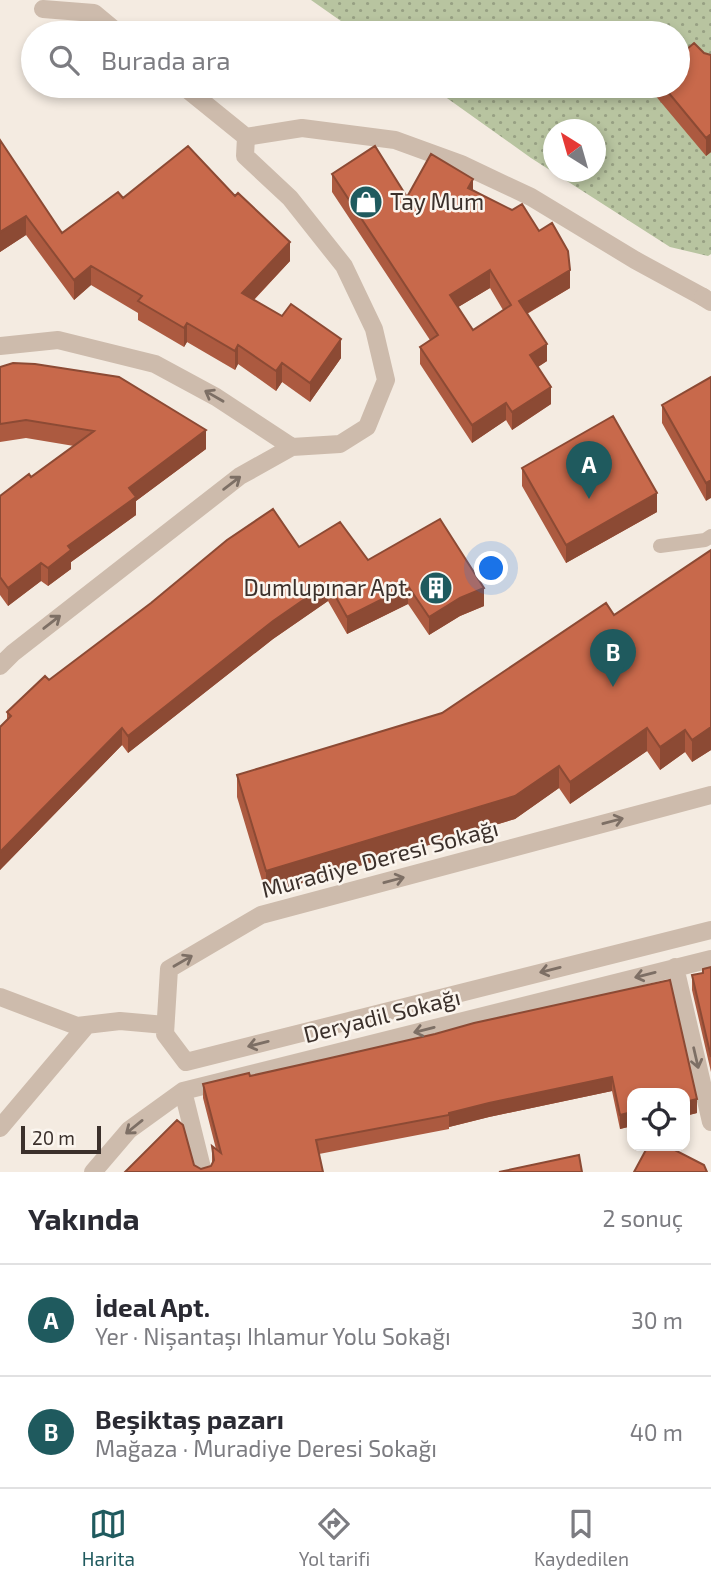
<!DOCTYPE html>
<html lang="tr">
<head>
<meta charset="utf-8">
<style>
	body { margin:0; font-family:"Exo 2",sans-serif; background:#f2f2f3; color:#2b2b33 }
	.controls { position:absolute; right:21px; bottom:21px; display:grid; overflow:hidden; border-radius:14px; box-shadow:0 4px 10px #0003 }
	.controls button { width:63px; height:63px; display:grid; place-items:center; padding:0; border:0; border-bottom:2px solid #e1e1e2; background:#fff; color:#2b2b33; font:35px sans-serif }
	.compass { position:absolute; left:543px; top:119px; width:63px; height:63px; border-radius:50%; background:#fff; box-shadow:0 4px 10px #0003; rotate:323deg }
	.scale { position:absolute; left:21px; bottom:18px; width:80px; box-sizing:border-box; padding-left:7px; border:4px solid #3b302b; border-top:0; font-size:19px; line-height:24px; white-space:nowrap; color:#3b302b; -webkit-text-stroke:5px #fbf5ee; paint-order:stroke }
	.you { position:absolute; left:492px; top:569px; width:24px; height:24px; margin:-18px; border:5px solid #fff; border-radius:50%; background:#1a73e8; box-shadow:0 0 0 10px #1a73e833 }
	.badge { display:grid; place-items:center; width:46px; height:46px; border-radius:50%; background:#1f5a5e; color:#fff; font-size:23px; font-weight:700 }
	.pin { position:absolute; translate:-50% -58px; filter:drop-shadow(0 2px 4px #0008) }
	.pin::after { content:''; position:absolute; top:37px; width:24px; height:21px; background:inherit; clip-path:polygon(0 0,100% 0,50% 100%) }
	.list { margin:0; padding:0; list-style:none }
	h2 { display:flex; justify-content:space-between; align-items:center; height:91px; margin:0; padding:0 28px; font-size:30px }
	h2 small { font-size:23px; font-weight:400; color:#7c7c81 }
	.list li { display:grid; grid-template-columns:46px 1fr auto; gap:21px; align-items:center; box-sizing:border-box; height:112px; padding:0 28px; border-top:2px solid #e1e1e2 }
	.list b { display:block; font-size:26px; white-space:nowrap }
	.list p { margin:0; font-size:23px; white-space:nowrap; color:#7c7c81 }
	.list em { font-size:23px; font-style:normal; color:#7c7c81 }
	.icon { flex:none; width:38px; height:38px; fill:none; stroke:currentColor; stroke-width:2; stroke-linecap:round; stroke-linejoin:round }
	.map { position:relative; flex:none; width:711px; height:1172px; overflow:hidden }
	.search { position:absolute; background:#fff; box-shadow:0 4px 10px #0003; left:21px; right:21px; top:21px; height:77px; display:flex; align-items:center; gap:18px; box-sizing:border-box; padding:0 24px; border-radius:38px; color:#7c7c81; font-size:26px }
	.sheet { height:315px; background:#fff }
	nav { display:flex; justify-content:space-around; align-items:center; box-sizing:border-box; height:98px; border-top:2px solid #e1e1e2; background:#fff; font-size:19px; color:#7c7c81 }
	nav a { display:grid; justify-items:center; gap:4px }
	nav .on { color:#1f5a5e }
	.map>svg:first-child { display:block }
	.park { fill:url(#park-dots); fill-rule:evenodd }
	.lines { fill:none; stroke-linecap:round; stroke-linejoin:round }
	.service { stroke:#cdbbac; stroke-width:14 }
	.minor { stroke:#cdbbac; stroke-width:18 }
	.tertiary { stroke:#cdbbac; stroke-width:18 }
	.wall { fill:#ac5a40; fill-rule:evenodd }
	.shaded-wall { fill:#8c4a34 }
	.building { fill:#c8694b; stroke:#8c4a34; stroke-width:2; fill-rule:evenodd }
	.oneway { stroke:#7d6f65 }
	.labels { text-anchor:middle; stroke-width:5; stroke-linejoin:round; paint-order:stroke }
	.poi-label { font-size:23px; fill:#3b302b; stroke:#fbf5ee; text-anchor:start }
	.street-label { font-size:23px; fill:#3b302b; stroke:#fbf5ee }
</style>
</head>
<body>
<div class="map">
<svg width="711" height="1172" viewBox="0 0 711 1172">
	<defs>
		<pattern id="park-dots" width="8" height="8" patternUnits="userSpaceOnUse" patternTransform="scale(1.75)"><rect width="8" height="8" fill="#b8c4a0"/><path d="M2 2h.1M6 6h.1" fill="none" stroke="#97a083" stroke-width="1.8" stroke-linecap="round"/></pattern>
	</defs>
	<rect width="100%" height="100%" fill="#f4ebe1"/>
	<!-- park -->
	<path class="park" d="M311,0h400v254l-3,2 -38,-9 -139,-89 -101,-72h248v-53h-320zM554,130h42v42h-42z"/>
	<g class="lines">
		<!-- service -->
		<path class="service" d="M660,546l45,-6 6,-4"/>
		<!-- minor -->
		<path class="minor" d="M43,9l51,4 24,20
			M183,86l63,51
			M0,346l58,-6 97,24 61,33 76,50 48,-3 27,-17 19,-47 -12,-51 -30,-63 -54,-68 -45,-42 1,-19 56,-9 93,12 66,24 70,33 104,63 68,37
			M0,666l13,-13 227,-177 52,-29
			M711,795l-450,120 -92,54 -4,65 21,28 525,-132
			M675,967l36,155
			M0,997l77,29 43,-5 45,4
			M183,1091l20,81
			M0,1128l87,-103
			M93,1172l36,-42 54,-39 528,-132"/>
		<!-- tertiary -->
		<path class="tertiary" d="M703,297l8,5"/>
	</g>
	<!-- wall -->
	<path class="wall" d="M704,53l7,2v97l-5,4 -52,-62v-8h24z
		M0,140l62,93 61,-35 167,63 -36,39 87,58 -31,44 -28,-20 -6,9 -38,-27 -3,6 -48,-28 -3,5 -46,-27v-7l-47,-28 -17,15 -48,-65 -26,17z
		M332,174l75,23 66,-7 97,98 -43,26 20,47 -9,6 13,37 -39,26 -6,-10 -34,23 -52,-79v-17l10,-7 -98,-148zM490,288l13,22 -30,20 -15,-23z
		M0,367l206,82 -70,52v14l-65,47v7l-23,17 -7,-5 -33,25 -8,-11v-99l31,-19 43,-31 -48,-8 -26,4z
		M711,377l-5,124 -44,-78v-18z
		M522,468l135,44 -91,51 -44,-77z
		M299,547l69,13 116,46 -24,10 -31,19 -21,-31 -61,30 -19,-33 -55,38 -145,114 -6,-8 -122,125v-143l7,-7v-8l42,-32z
		M711,550v200l-19,12 -7,-10 -25,18 -13,-19 -77,53 -11,-16 -44,31 -249,75 -29,-97v-22l205,-62 172,-98z
		M711,967v105l-19,-82v-15l11,-2v-4z
		M670,980l27,119v14l-12,3v-23h-53v33l-12,3 -8,-38 -123,26 -40,10v2l-130,25 4,18h-198l52,-52 6,5 11,40 7,4 10,-3 1,-2v-18l4,3 -13,-51v-14l46,-11 1,3 76,-17 109,-25 39,-11z"/>
	<!-- shaded-wall -->
	<path class="shaded-wall" d="M711,134v18l-5,4v-18z
		M473,179v17l-5,-8z
		M26,216v19l-26,17v-20z
		M290,242v19l-48,51v-19z
		M91,266v19l-17,15v-20z
		M490,270v18l-40,24v-17z
		M570,270v18l-51,30v-17z
		M187,323v19l-3,5v-19z
		M341,339v19l-31,44v-19z
		M547,344v17l-17,11v-17z
		M238,345v19l-3,6v-19z
		M282,363v19l-6,9v-20z
		M551,387v17l-39,26v-18z
		M506,403v17l-34,23v-18z
		M206,430v19l-70,52v14l-65,47v7l-23,17v-18l20,-22 61,-58z
		M711,480v18l-5,3v-18z
		M657,493v19l-91,51v-18z
		M41,563v18l-33,25v-18z
		M328,583v18l-55,38 -145,114v-17l145,-115z
		M408,586v18l-61,30v-17z
		M484,588v18l-24,10 -31,19v-18l31,-19z
		M711,727v23l-19,12v-22z
		M122,728v17l-122,125v-18z
		M647,728v23l-77,53v-22z
		M685,730v22l-25,18v-23z
		M559,766v22l-44,31 -249,75v-23z
		M612,1077v14l-123,26 -40,10v-14l40,-10z
		M697,1099v14l-12,3v-14z
		M632,1112v14l-12,3v-14z"/>
	<!-- building -->
	<path class="building" d="M694,43l10,10 7,2v79l-5,4 -43,-52h15v-29z
		M0,140l62,93 56,-41 5,6 65,-52 47,50 3,-3 52,49 -48,51 40,23 9,-12 50,35 -31,44 -28,-20 -6,8 -38,-26 -3,6 -48,-28 -3,5 -46,-27 4,-5 -51,-30 -17,14 -48,-64 -26,16z
		M375,146l32,51 24,-43 42,25 -5,9 44,22 10,-6 17,27 13,-8 16,28 2,19 -51,31 28,43 -17,11 21,32 -39,25 -6,-9 -34,22 -52,-78 18,-12 -106,-161zM490,270l21,35 -38,25 -23,-35z
		M13,363l22,1 84,13 87,53 -77,58 7,9 -68,49 3,4 -23,18 -7,-5 -33,25 -8,-11v-81l29,-22 2,3 63,-46 -68,-11 -26,4v-57z
		M711,377v103l-5,3 -44,-78z
		M613,416l44,77 -91,52 -44,-77z
		M273,509l26,38 41,-25 28,38 72,-41 44,69 -24,10 -31,19 -21,-31 -61,31 -19,-34 -55,38 -145,115 -6,-8 -122,124v-125l11,-11 -4,-4 38,-36 4,4 102,-77 76,-63z
		M711,550v177l-19,13 -7,-10 -25,17 -13,-19 -77,54 -11,-16 -44,30 -249,75 -29,-96 205,-62 164,-110 8,12z
		M711,967v90l-19,-82 11,-2v-4z
		M670,980l27,119 -12,3v-9h-53v19l-12,3 -8,-38 -123,26 -40,10v2l-133,25 7,32h-198l52,-52 6,5 11,40 7,4 10,-3 3,-6 -2,-14 9,7 -18,-69 46,-11 1,3 76,-17 109,-25 39,-11z
		M648,1146h19l37,19 3,7h-73z
		M579,1155l3,17h-83z"/>
	<!-- one-way arrows -->
	<defs><path id="oneway-shaft" d="M-6 0H5M1.5-3L5.5 0L1.5 3" fill="none" stroke-width="1.6" stroke-linecap="round" stroke-linejoin="round" transform="scale(1.75)"/></defs>
	<g class="oneway">
		<use href="#oneway-shaft" transform="translate(214 396) rotate(-150)"/>
		<use href="#oneway-shaft" transform="translate(232 483) rotate(-37)"/>
		<use href="#oneway-shaft" transform="translate(52 622) rotate(-38)"/>
		<use href="#oneway-shaft" transform="translate(613 821) rotate(-15)"/>
		<use href="#oneway-shaft" transform="translate(394 880) rotate(-15)"/>
		<use href="#oneway-shaft" transform="translate(183 961) rotate(-30)"/>
		<use href="#oneway-shaft" transform="translate(550 970) rotate(166)"/>
		<use href="#oneway-shaft" transform="translate(645 975) rotate(166)"/>
		<use href="#oneway-shaft" transform="translate(424 1030) rotate(166)"/>
		<use href="#oneway-shaft" transform="translate(258 1044) rotate(166)"/>
		<use href="#oneway-shaft" transform="translate(696 1058) rotate(77)"/>
		<use href="#oneway-shaft" transform="translate(134 1127) rotate(141)"/>
	</g>
	<!-- icons -->
	<defs>
		<symbol id="shop-disc" viewBox="-11 -11 22 22"><circle r="9.5" fill="#1f5a5e" stroke="#fbf5ee"/><path d="M-5-2.5h2.3a2.7 3.5 0 0 1 5.4 0H5L5.5 6h-11ZM-1.5-2.5h3a1.5 2.3 0 0 0-3 0Z" fill="#fff"/></symbol>
		<symbol id="building-disc" viewBox="-11 -11 22 22"><circle r="9.5" fill="#1f5a5e" stroke="#fbf5ee"/><path d="M-4-6H4V6H1V3H-1V6H-4ZM-2.5-4.3h1.7v1.8h-1.7ZM.8-4.3h1.7v1.8H.8ZM-2.5-1h1.7V.8h-1.7ZM.8-1h1.7V.8H.8Z" fill="#fff"/></symbol>
	</defs>
	<g fill-rule="evenodd">
		<use href="#shop-disc" x="347" y="183" width="38" height="38"/>
		<use href="#building-disc" x="417" y="569" width="38" height="38"/>
	</g>
	<g class="labels">
		<!-- poi labels -->
		<g class="poi-label">
			<text x="390" y="210">Tay Mum</text>
			<text x="412" y="596" text-anchor="end">Dumlupınar Apt.</text>
		</g>
		<!-- street labels -->
		<g class="street-label">
			<text transform="translate(380 859) rotate(-15)" y="8">Muradiye Deresi Sokağı</text>
			<text transform="translate(382 1016) rotate(-14)" y="8">Deryadil Sokağı</text>
		</g>
	</g>
</svg>
<div class="controls">
<button><svg class="icon" aria-label="locate" viewBox="0 0 24 24"><circle cx="12" cy="12" r="6"/><path d="M12 2v4M12 18v4M2 12h4M18 12h4"/></svg></button>
</div>
<svg class="compass" viewBox="-18 -18 36 36"><path d="M0-13l5 13h-10z" fill="#e53935"/><path d="M0 13l5-13h-10z" fill="#7c7c81"/></svg>
<div class="scale">20 m</div>
<div class="you"></div>
<div class="pin badge" style="left:589px;top:499px">A</div>
<div class="pin badge" style="left:613px;top:687px">B</div>
<div class="search"><svg class="icon" aria-label="search" viewBox="0 0 24 24"><circle cx="10" cy="10" r="6"/><path d="M15 15l6 6"/></svg>Burada ara</div>
</div>
<section class="sheet">
<h2>Yakında<small>2 sonuç</small></h2>
<ul class="list">
<li><span class="badge">A</span><div><b>İdeal Apt.</b><p>Yer · Nişantaşı Ihlamur Yolu Sokağı</p></div><em>30 m</em></li>
<li><span class="badge">B</span><div><b>Beşiktaş pazarı</b><p>Mağaza · Muradiye Deresi Sokağı</p></div><em>40 m</em></li>
</ul>
</section>
<nav>
<a class="on"><svg class="icon" aria-label="map" viewBox="0 0 24 24"><path d="M3 6l6-2 6 2 6-2v14l-6 2-6-2-6 2zM9 4v14M15 6v14"/></svg>Harita</a>
<a><svg class="icon" aria-label="directions" viewBox="0 0 24 24"><path d="M12 3l9 9-9 9-9-9zM9 14v-3h6M13 9l2 2-2 2"/></svg>Yol tarifi</a>
<a><svg class="icon" aria-label="saved" viewBox="0 0 24 24"><path d="M7 4h10v16l-5-4-5 4z"/></svg>Kaydedilen</a>
</nav>
</body>
</html>
